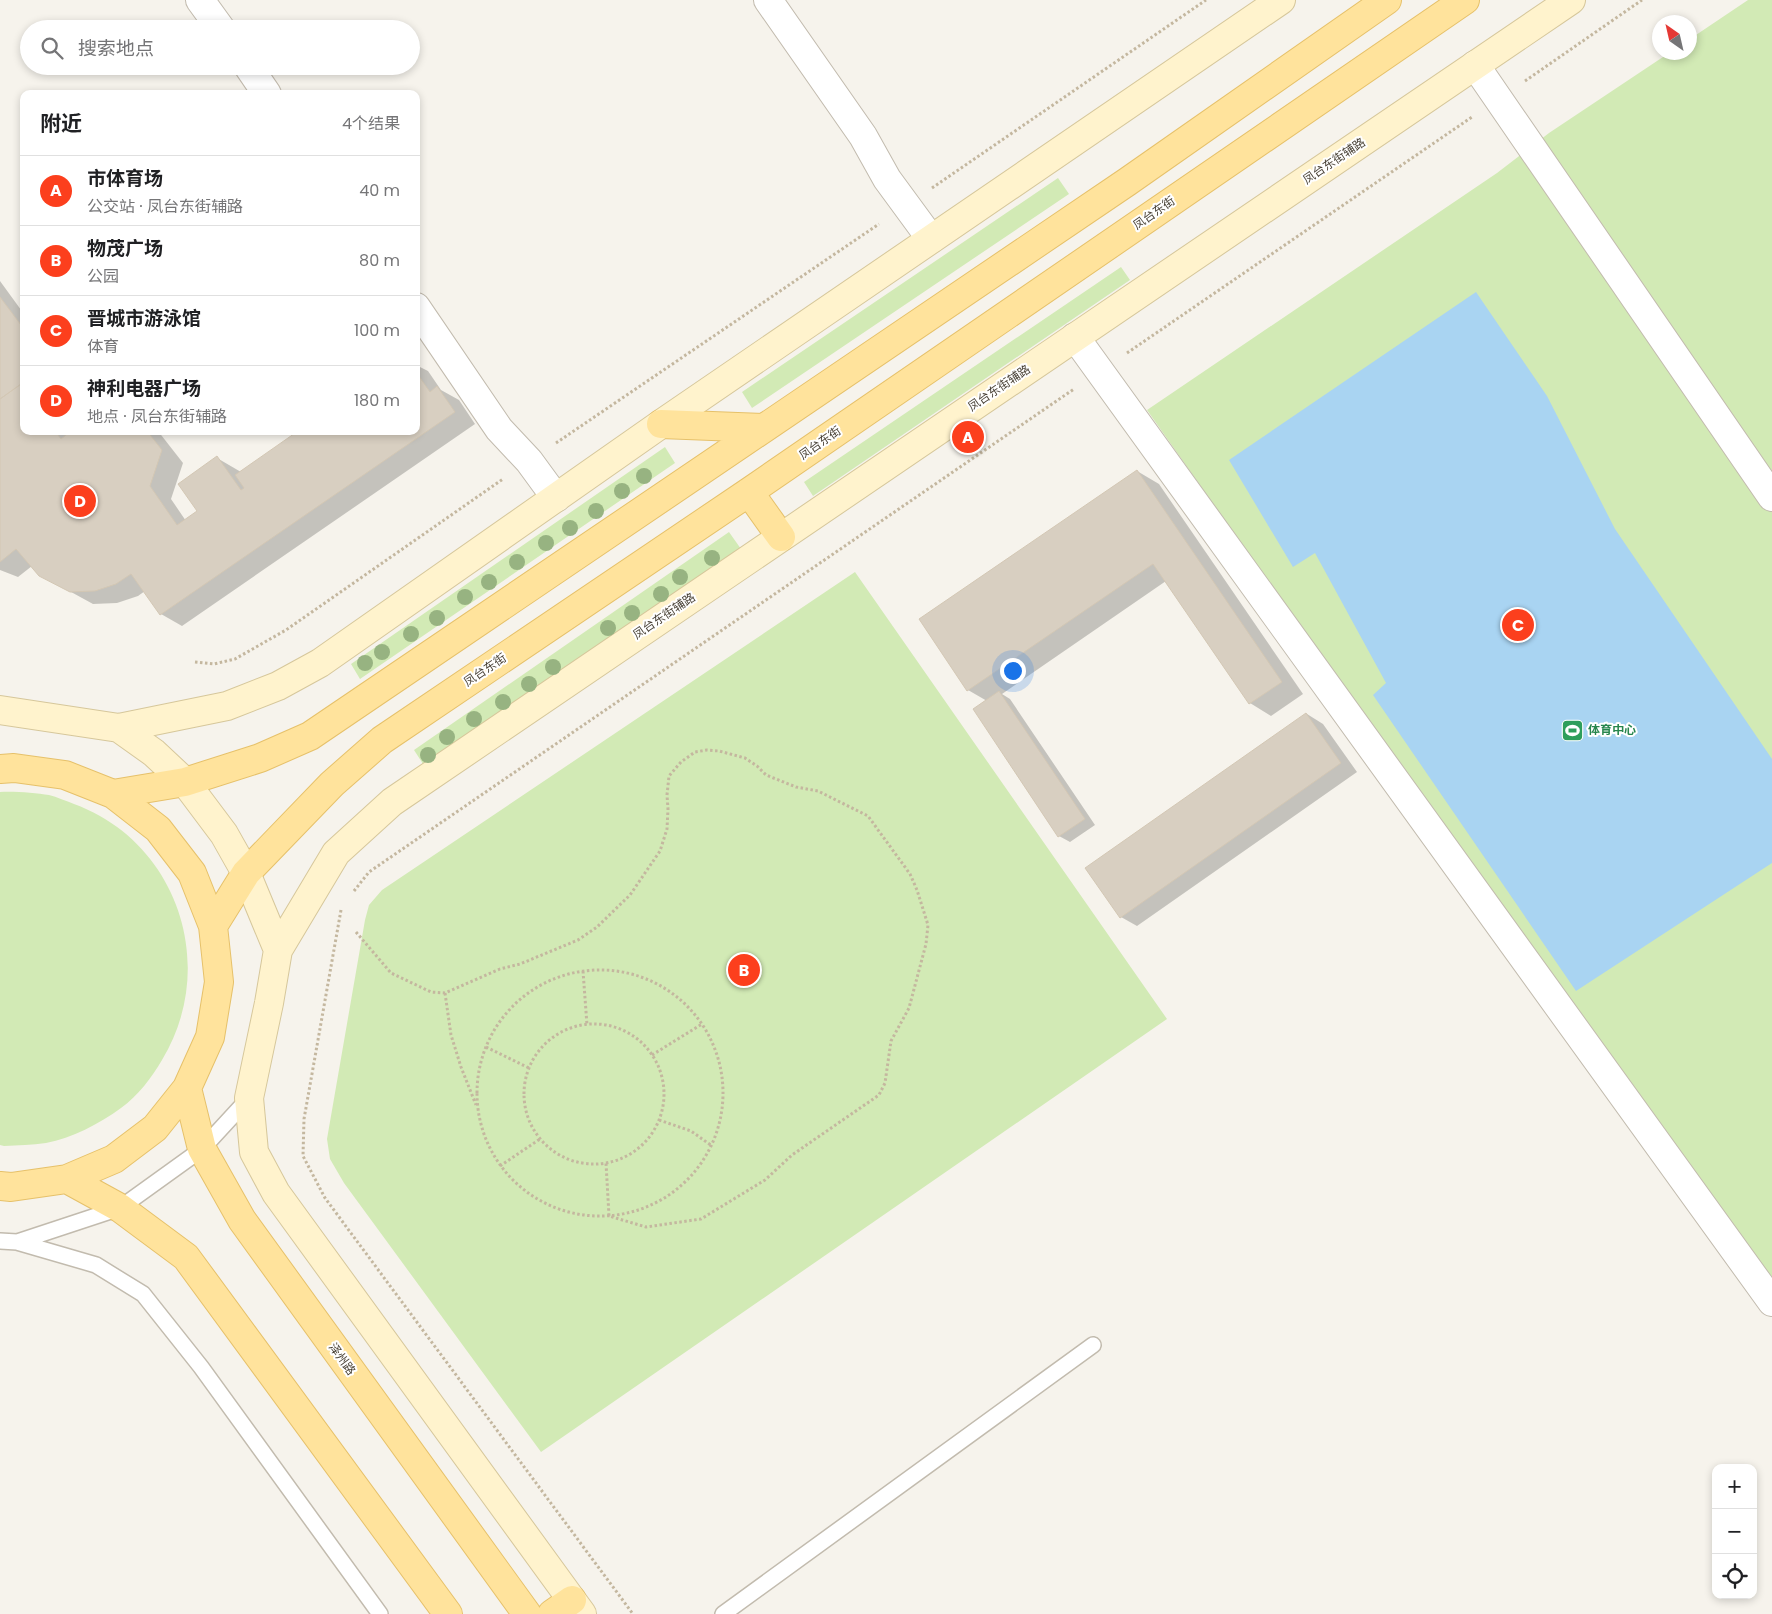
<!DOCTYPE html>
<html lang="zh">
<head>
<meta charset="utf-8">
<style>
	body { margin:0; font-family:Poppins,"Noto Sans SC",sans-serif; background:#f2f2f2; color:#202124 }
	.controls { position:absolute; right:15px; bottom:15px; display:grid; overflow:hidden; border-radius:10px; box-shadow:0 2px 8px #0003 }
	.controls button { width:45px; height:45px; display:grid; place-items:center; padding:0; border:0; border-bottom:1px solid #e0e0e0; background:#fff; color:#202124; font:25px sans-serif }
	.compass { position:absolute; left:1652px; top:15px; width:45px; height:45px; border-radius:50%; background:#fff; box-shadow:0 2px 8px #0003; rotate:326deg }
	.you { position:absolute; left:1012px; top:670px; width:18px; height:18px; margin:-12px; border:4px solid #fff; border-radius:50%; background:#1a73e8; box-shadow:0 0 0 8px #1a73e833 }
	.badge { display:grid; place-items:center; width:32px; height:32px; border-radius:50%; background:#fc3f1d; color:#fff; font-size:16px; font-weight:700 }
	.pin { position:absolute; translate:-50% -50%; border:2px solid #fff; box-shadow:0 1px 5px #0006 }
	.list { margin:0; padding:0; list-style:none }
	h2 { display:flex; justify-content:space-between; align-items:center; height:65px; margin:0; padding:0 20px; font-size:21px }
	h2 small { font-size:16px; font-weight:400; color:#757577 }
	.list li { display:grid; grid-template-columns:32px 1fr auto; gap:15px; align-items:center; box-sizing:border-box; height:70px; padding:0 20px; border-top:1px solid #e0e0e0 }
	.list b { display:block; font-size:19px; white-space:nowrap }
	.list p { margin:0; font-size:16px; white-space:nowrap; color:#757577 }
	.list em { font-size:16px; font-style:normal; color:#757577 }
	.icon { flex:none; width:28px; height:28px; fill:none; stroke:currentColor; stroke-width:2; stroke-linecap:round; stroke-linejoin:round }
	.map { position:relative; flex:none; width:1772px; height:1614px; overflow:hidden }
	.search { position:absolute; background:#fff; box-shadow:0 2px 8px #0003; left:20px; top:20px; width:400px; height:55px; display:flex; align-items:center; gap:12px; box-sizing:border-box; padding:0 18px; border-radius:28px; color:#757577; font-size:19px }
	.panel { position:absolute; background:#fff; box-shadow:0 2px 8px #0003; left:20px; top:90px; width:400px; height:345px; border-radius:10px }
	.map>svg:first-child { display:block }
	.green { fill:#d2eab5 }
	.water { fill:#a9d4f2 }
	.shadow { fill:#0003 }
	.building { fill:#d8cfc1; stroke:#d3c7b4 }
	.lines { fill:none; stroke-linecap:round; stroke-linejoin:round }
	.lane-casing { stroke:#c2bbae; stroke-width:18 }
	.street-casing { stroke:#c2bbae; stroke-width:30 }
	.secondary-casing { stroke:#d6c79b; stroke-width:30 }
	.primary-casing { stroke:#e6c16a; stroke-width:30 }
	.path { stroke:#c4b79f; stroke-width:3; stroke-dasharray:2.5 2.5; stroke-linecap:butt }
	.lane { stroke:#fff; stroke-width:15 }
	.street { stroke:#fff; stroke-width:28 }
	.secondary { stroke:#fff3cd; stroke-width:28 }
	.primary { stroke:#ffe39c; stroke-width:28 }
	.tree { fill:#97b381 }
	.labels { text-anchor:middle; stroke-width:4; stroke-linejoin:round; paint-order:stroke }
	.street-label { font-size:12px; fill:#4b4439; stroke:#fff }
	.leisure-label { font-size:12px; font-weight:bold; fill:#27864d; stroke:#fff; text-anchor:start }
</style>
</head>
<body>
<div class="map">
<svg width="1772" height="1614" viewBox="0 0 1772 1614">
	<rect width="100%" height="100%" fill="#f6f3ec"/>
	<!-- green -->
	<path class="green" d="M1748,0h24v1291l-257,-358 -368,-523 350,-237 52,-40 120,-80 21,-1v-13z
		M1058,178l11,16 -317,214 -10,-16z
		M1121,267l9,13 -317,216 -9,-14z
		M665,447l10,16 -315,216 -9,-15z
		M729,532l12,17 -316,218 -11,-17z
		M855,572l312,447 -626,433 -197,-269 -14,-24 -3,-20 38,-219 4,-15 13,-15z
		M0,792c14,-1 36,1 49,3 8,2 17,6 25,9 104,38 145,162 88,256 -10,17 -24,36 -41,48 -22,16 -49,30 -75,35 -14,2 -28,2 -42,3l-4,-1z"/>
	<!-- water -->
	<path class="water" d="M1476,292l71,104 68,133 157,230v104l-196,128 -203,-296 13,-12 -71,-130 -22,14 -64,-107z"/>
	<!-- shadow -->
	<path class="shadow" d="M0,281l24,33v117h43l2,3 4,-3h85l25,32 -12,36 15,22 12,-9 19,-54 24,14 175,-41v-66l12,6 13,19 18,10 16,24 -293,202 -21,-12 -16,-23 -7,5 -21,7 -24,1 -53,-29 -8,-9 -14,11 -18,-7z
		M1137,471l22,13 144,210 -32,22 -21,-13 -84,-122 -164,113 8,5 85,126 -25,17 -11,-6 -72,-135 -19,-11z
		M1307,714l16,10 34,48 -220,154 -16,-9z"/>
	<!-- building -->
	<path class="building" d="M0,297l24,32v53l-24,17z
		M416,372l14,20 7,-6 18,26 -295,203 -29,-41 -15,10 -21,7 -25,1 -31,-16 -23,-27 -16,13v-163l21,-15 3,5v42h31l6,8 10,-8h76l15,19 -12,36 27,39 20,-14 -19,-27 39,-28 24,34 3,-2 -9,-13 63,-44h118z
		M1137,470l145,212 -33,22 -96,-140 -186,127 -48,-72z
		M999,691l86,128 -27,18 -85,-128z
		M1306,713l35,50 -221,155 -35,-50z"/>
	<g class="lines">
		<defs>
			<path id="lane" d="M0,1241l17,1 79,23 47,29 58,73 179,247
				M17,1242l103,-34 82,-59 47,-51
				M723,1614l370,-269"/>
			<path id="street" d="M200,0l21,29
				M768,0l95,136 24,43 44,60
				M1475,65l297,432
				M248,66l19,28
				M416,307l83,122 30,32 27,37
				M1075,337l697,965"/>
			<path id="secondary" d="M0,710l119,18 108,-22 51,-20 42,-23 341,-239 620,-424
				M119,728l35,25 31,29 39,52 22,39 32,77
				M582,1614l-306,-421 -22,-41 -5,-54 20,-95 9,-53 58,-97 56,-51 1179,-802"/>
			<path id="primary" d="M661,424l102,4
				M749,492l32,45
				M0,769l14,-1 51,7 48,19 45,35 34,44 21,53 6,56 -9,55 -23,51 -32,40 -41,31 -47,20 -56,8 -11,-1
				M113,794l72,-12 75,-24 50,-22 817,-554 260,-182
				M213,926l33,-53 86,-89 50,-44 367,-248 716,-492
				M187,1088l15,61 40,71 285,394
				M67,1179l53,29 66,49 262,357
				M552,1614l20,-14"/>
		</defs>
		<!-- lane casing -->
		<use href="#lane" class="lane-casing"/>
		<!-- street casing -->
		<use href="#street" class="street-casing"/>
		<!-- secondary casing -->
		<use href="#secondary" class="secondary-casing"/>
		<!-- primary casing -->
		<use href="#primary" class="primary-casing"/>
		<!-- path -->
		<path class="path" d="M1525,81l117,-81
			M932,188l274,-188
			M1127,353l345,-236
			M556,443l323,-219
			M195,662l19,2 21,-5 51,-29 217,-151
			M354,891l15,-19 705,-483
			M341,910l-37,209 -1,37 22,42 308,416
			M356,932l35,41 40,19 14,1 55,-24 20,-5 58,-24 19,-13 33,-32 30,-44 7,-22 1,-20 -1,-14 2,-19 12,-14 14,-10 12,-2 12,1 26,7 12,8 9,9 30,12 22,4 50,25 42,58 7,16 11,35 -2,19 -17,64 -18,33 -6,42 -6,12 -87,60 -27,25 -64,39 -55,8 -37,-11 -3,-53
			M477 1093a123 123 0 1 1 246 0a123 123 0 1 1-246 0Z
			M583,971l4,54
			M445,993l6,42 10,32 15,38
			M524 1094a70 70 0 1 1 140 0a70 70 0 1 1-140 0Z
			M486,1047l43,21
			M652,1055l50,-31
			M659,1120l32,11 21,15
			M500,1166l40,-27"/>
		<!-- lane -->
		<use href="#lane" class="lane"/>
		<!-- street -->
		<use href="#street" class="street"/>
		<!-- secondary -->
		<use href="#secondary" class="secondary"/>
		<!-- primary -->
		<use href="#primary" class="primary"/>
	</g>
	<!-- trees -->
	<g class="tree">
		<circle cx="644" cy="476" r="8"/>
		<circle cx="622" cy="491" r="8"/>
		<circle cx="596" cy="511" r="8"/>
		<circle cx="570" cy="528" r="8"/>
		<circle cx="546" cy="543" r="8"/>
		<circle cx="712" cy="558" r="8"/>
		<circle cx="517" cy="562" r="8"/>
		<circle cx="680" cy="577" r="8"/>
		<circle cx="489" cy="582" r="8"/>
		<circle cx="661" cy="594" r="8"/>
		<circle cx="465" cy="597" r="8"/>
		<circle cx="632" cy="613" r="8"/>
		<circle cx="437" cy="618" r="8"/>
		<circle cx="608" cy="628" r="8"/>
		<circle cx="411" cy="634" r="8"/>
		<circle cx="382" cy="652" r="8"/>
		<circle cx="365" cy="663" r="8"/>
		<circle cx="553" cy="667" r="8"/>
		<circle cx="529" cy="684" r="8"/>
		<circle cx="503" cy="702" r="8"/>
		<circle cx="474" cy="719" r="8"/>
		<circle cx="447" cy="737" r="8"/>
		<circle cx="428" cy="755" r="8"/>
	</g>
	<!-- icons -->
	<defs>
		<symbol id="stadium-square" viewBox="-11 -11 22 22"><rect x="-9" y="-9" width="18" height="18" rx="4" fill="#2e9e5b" stroke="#fff"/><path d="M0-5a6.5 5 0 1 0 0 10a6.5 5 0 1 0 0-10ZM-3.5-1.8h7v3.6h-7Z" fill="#fff"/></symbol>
	</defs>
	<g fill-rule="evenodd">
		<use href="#stadium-square" x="1560" y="718" width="25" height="25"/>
	</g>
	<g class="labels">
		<!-- street labels -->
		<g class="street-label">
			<text transform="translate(1334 161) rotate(-34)" y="4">凤台东街辅路</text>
			<text transform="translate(1154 213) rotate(-35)" y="4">凤台东街</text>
			<text transform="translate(999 388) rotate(-34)" y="4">凤台东街辅路</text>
			<text transform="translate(820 443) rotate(-35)" y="4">凤台东街</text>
			<text transform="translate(664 616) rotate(-34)" y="4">凤台东街辅路</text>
			<text transform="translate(485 670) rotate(-34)" y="4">凤台东街</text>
			<text transform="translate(342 1359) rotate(54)" y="4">泽州路</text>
		</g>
		<!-- leisure labels -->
		<g class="leisure-label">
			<text x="1588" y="734">体育中心</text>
		</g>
	</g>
</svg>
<div class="controls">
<button>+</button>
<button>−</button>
<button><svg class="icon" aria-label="locate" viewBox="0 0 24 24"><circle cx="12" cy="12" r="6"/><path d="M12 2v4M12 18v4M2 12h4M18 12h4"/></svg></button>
</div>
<svg class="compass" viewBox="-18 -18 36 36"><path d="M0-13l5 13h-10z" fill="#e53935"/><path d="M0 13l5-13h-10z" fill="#757577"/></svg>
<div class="you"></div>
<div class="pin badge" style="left:968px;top:437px">A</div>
<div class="pin badge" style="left:744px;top:970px">B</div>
<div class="pin badge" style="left:1518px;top:625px">C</div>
<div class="pin badge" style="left:80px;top:501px">D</div>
<div class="search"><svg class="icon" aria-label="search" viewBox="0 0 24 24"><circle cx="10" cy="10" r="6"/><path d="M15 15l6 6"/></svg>搜索地点</div>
<section class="panel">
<h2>附近<small>4个结果</small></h2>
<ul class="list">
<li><span class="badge">A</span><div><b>市体育场</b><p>公交站 · 凤台东街辅路</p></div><em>40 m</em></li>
<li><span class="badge">B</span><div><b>物茂广场</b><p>公园</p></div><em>80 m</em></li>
<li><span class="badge">C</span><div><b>晋城市游泳馆</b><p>体育</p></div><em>100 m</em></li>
<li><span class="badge">D</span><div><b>神利电器广场</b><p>地点 · 凤台东街辅路</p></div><em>180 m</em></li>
</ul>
</section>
</div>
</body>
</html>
